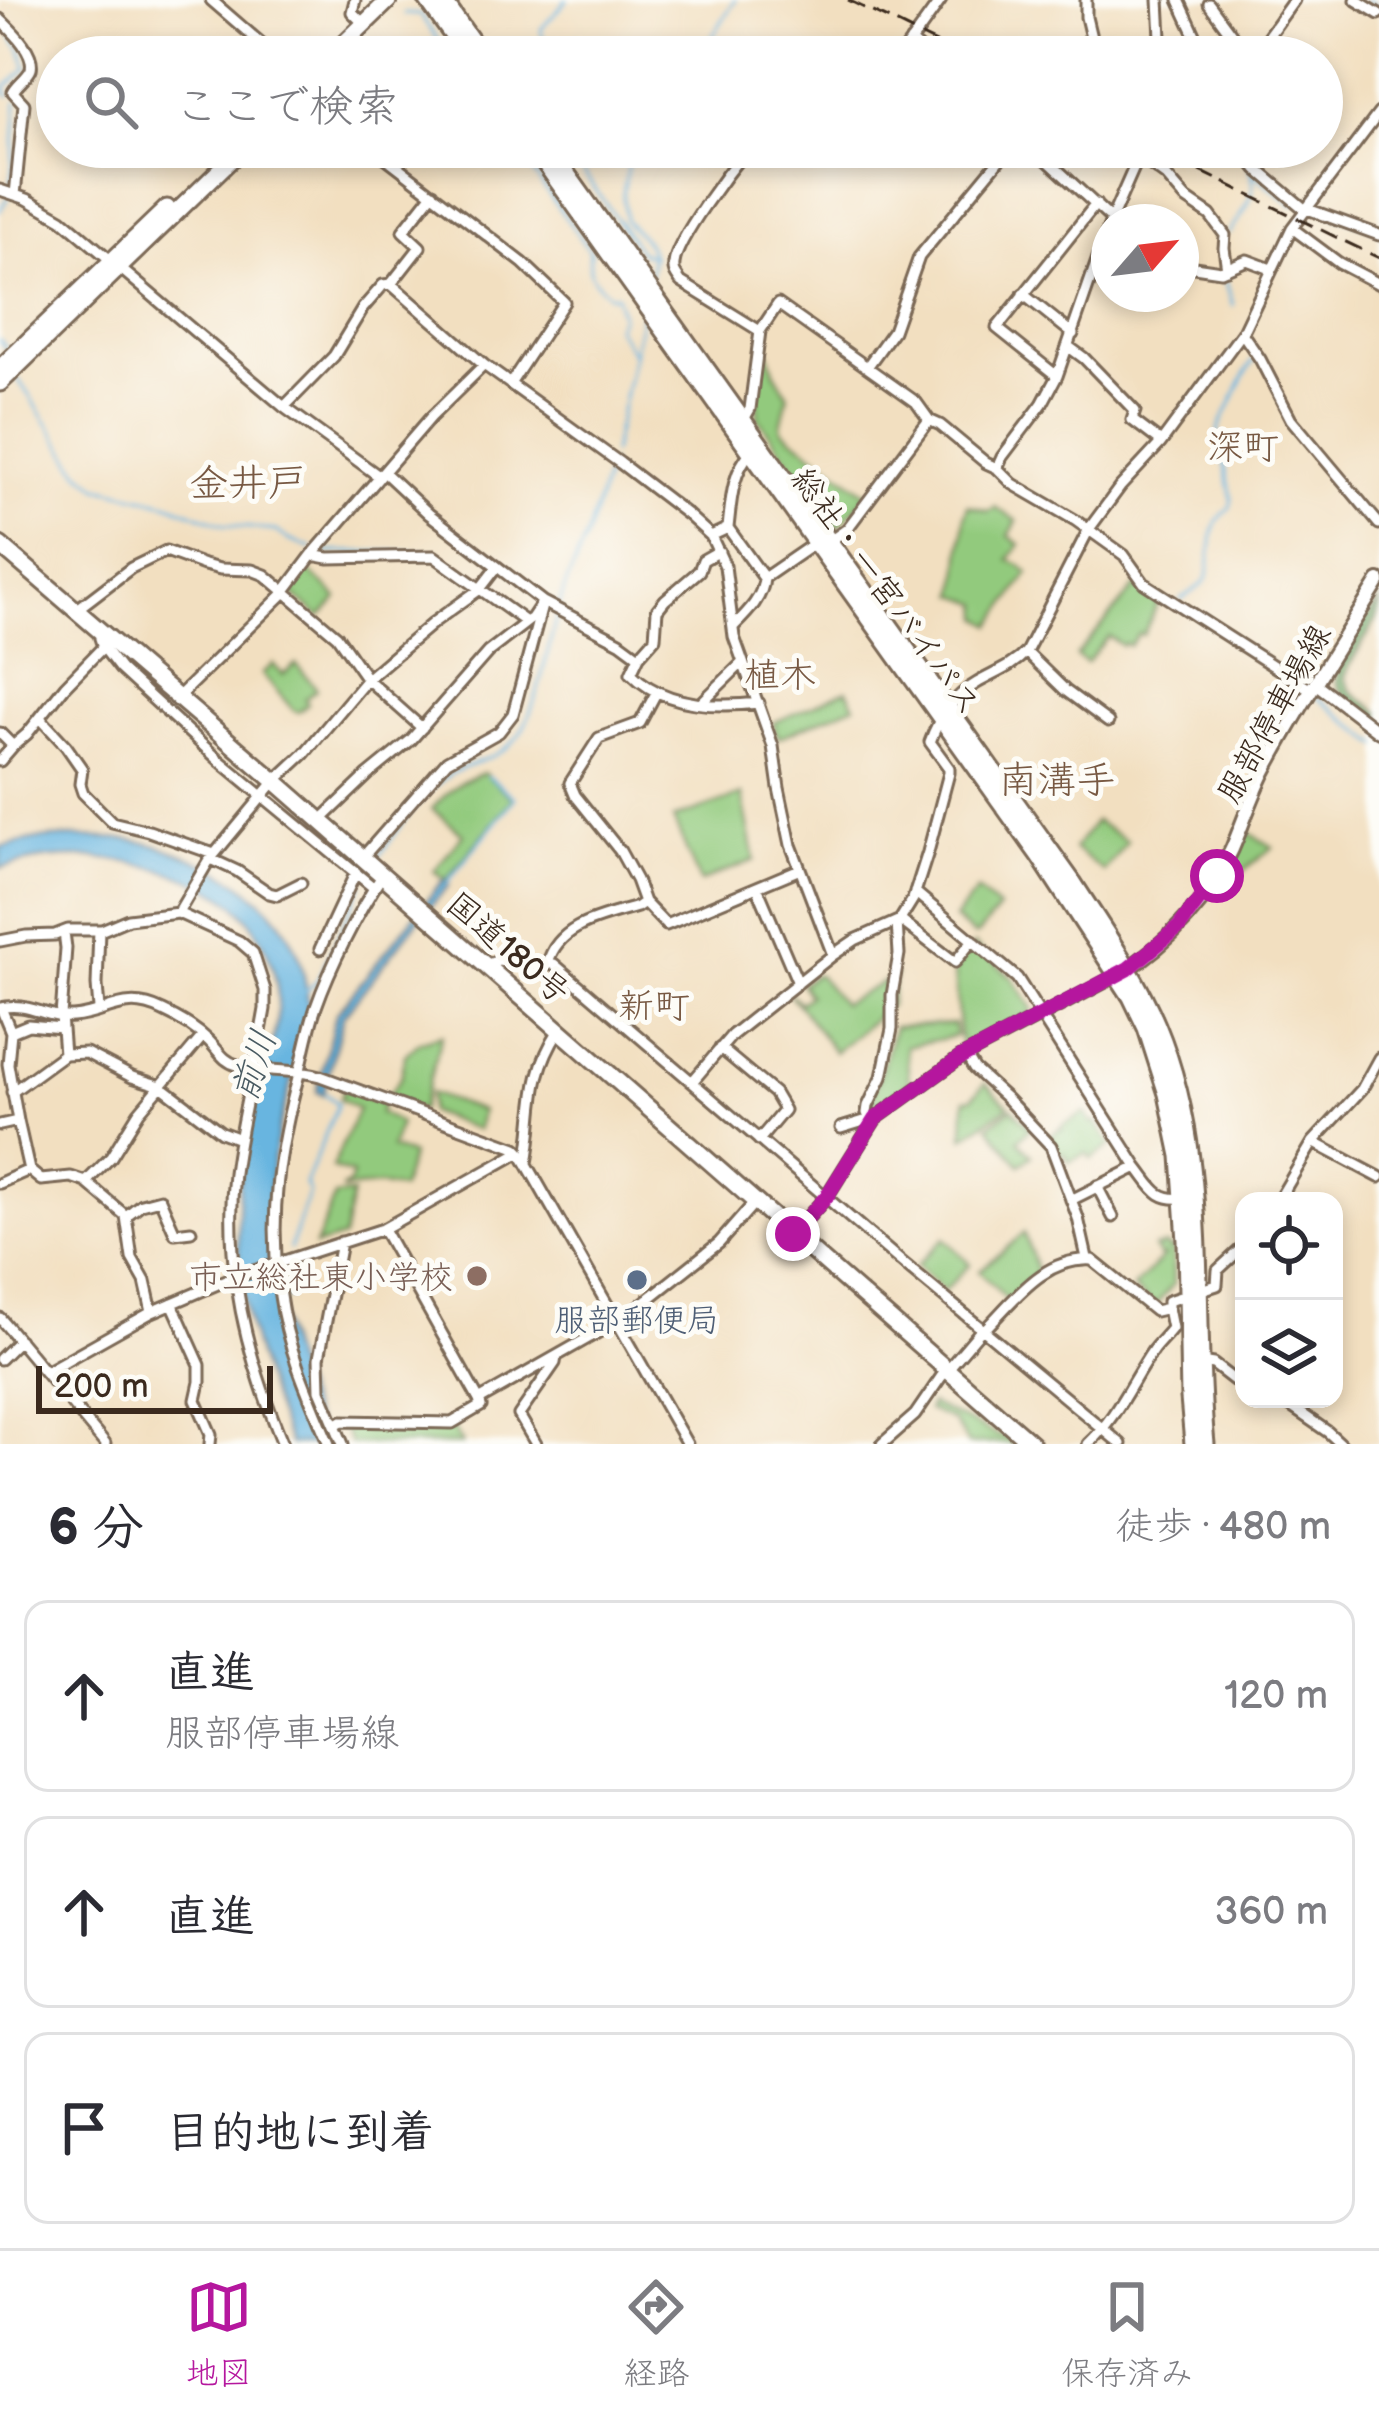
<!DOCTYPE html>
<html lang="ja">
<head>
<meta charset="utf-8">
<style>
	body { margin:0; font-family:"Balsamiq Sans","Klee One",sans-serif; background:#f7f7f7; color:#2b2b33 }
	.controls { position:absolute; right:36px; bottom:36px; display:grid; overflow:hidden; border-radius:24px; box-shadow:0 6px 18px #0003 }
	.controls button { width:108px; height:108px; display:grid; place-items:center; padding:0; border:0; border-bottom:3px solid #e1e1e2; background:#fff; color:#2b2b33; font:60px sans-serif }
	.compass { position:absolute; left:1091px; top:204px; width:108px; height:108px; border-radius:50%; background:#fff; box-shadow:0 6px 18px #0003; rotate:62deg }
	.scale { position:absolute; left:36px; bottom:30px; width:237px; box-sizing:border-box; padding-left:12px; border:6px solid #3b2a1e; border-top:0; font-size:33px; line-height:42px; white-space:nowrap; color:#3b2a1e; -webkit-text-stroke:9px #fdfcf7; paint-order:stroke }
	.stop { position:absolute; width:36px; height:36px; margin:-27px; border:9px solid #b5179e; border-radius:50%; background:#fff }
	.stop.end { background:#b5179e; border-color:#fff; box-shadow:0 3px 12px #0008 }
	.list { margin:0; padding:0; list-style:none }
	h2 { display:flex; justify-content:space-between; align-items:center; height:156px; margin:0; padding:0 48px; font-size:51px }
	h2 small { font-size:39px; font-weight:400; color:#7c7c81 }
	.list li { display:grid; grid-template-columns:78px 1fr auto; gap:36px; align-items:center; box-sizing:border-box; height:192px; margin:0 24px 24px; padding:0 24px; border:3px solid #e1e1e2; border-radius:24px }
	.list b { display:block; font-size:45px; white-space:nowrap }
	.list p { margin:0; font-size:39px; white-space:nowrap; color:#7c7c81 }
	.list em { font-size:39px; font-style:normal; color:#7c7c81 }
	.icon { flex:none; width:66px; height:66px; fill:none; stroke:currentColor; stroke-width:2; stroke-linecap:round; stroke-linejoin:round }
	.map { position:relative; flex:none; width:1379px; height:1444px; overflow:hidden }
	.search { position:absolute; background:#fff; box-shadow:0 6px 18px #0003; left:36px; right:36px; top:36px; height:132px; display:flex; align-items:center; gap:30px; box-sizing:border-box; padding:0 42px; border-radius:66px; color:#7c7c81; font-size:45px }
	.sheet { height:804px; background:#fff }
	nav { display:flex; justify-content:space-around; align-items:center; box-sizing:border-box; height:168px; border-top:3px solid #e1e1e2; background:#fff; font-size:33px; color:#7c7c81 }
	nav a { display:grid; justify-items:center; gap:6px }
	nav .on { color:#b5179e }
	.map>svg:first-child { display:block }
	.green { fill:#92ca7d; stroke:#667a4e; stroke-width:3 }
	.forest { fill:#75ae6c; stroke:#586c45; stroke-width:3 }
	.water { fill:#67b5e0; stroke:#51707f; stroke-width:3 }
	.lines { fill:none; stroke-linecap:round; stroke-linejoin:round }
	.stream { stroke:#67b5e0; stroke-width:3 }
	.minor-casing { stroke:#7b6957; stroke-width:15 }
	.tertiary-casing { stroke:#7b6957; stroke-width:16 }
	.secondary-casing { stroke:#7b6957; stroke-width:18 }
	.trunk-casing { stroke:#7b6957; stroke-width:21 }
	.minor { stroke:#fff; stroke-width:9 }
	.tertiary { stroke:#fff; stroke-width:10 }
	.secondary { stroke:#fff; stroke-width:12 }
	.trunk { stroke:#fff; stroke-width:15 }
	.rail { stroke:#3b2a1e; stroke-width:3; stroke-dasharray:18 9; stroke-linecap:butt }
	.route { stroke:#b5179e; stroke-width:15 }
	.education-dot { fill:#8d6e63; stroke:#fdfcf7; stroke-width:4.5 }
	.service-dot { fill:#5c6f8a; stroke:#fdfcf7; stroke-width:4.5 }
	.labels { text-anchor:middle; stroke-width:10; stroke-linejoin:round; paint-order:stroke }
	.street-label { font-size:33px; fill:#3b2a1e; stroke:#fdfcf7 }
	.education-label { font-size:33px; fill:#785e54; stroke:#fdfcf7; text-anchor:end }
	.service-label { font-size:33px; fill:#4e5e75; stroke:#fdfcf7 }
	.neighbourhood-label { font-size:36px; fill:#785943; stroke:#fdfcf7 }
	.water-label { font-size:36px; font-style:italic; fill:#4a5b62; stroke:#fdfcf7 }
	.quarter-label { font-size:39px; fill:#785943; stroke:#fdfcf7 }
</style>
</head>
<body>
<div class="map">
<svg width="1379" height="1444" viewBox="0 0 1379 1444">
	<rect width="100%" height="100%" fill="#fdfcf7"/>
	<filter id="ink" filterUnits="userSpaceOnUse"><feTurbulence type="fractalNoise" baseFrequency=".00833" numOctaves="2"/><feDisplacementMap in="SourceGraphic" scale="24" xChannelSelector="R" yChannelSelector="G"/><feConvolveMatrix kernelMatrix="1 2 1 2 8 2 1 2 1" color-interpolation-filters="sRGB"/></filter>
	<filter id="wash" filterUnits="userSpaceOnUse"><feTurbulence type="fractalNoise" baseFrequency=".004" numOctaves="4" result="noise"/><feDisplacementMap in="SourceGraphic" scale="48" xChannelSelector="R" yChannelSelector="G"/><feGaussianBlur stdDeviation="2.7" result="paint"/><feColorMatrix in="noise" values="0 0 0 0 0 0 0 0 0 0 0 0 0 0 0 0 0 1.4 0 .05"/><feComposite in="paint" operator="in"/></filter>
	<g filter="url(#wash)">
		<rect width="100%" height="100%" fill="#f2dfc0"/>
		<!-- green -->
		<path class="green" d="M764,336l10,35 14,24 -7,30 1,5 86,64 -30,34 -80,-110 -2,-28z
			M968,505l21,6 6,-4 22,14 -8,15 11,8 -11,16 11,5 9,8 -36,52 -11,-7 -1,-15 -24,-8 8,-80z
			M306,568l32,30 -18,19 -32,-27z
			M1138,584l22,15 -17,36 -4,-2 -10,13 -4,-3 -3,3 -13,-10 -23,27 -10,-7z
			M273,664l10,11 13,-11 21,25 -12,10 3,5 -9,8 -5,-1 -32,-37z
			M847,690l8,15 -77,33 -5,-15z
			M484,773l29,26 -67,81 -12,-9 29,-37 -31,-25c16,-18 28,-29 52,-36z
			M742,795l13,65 -55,22 -27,-63z
			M1095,821l32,20 -23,31 -30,-23z
			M1249,833l24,14 -61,50 33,-63z
			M977,891l22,18 -22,26h-4l-19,-16z
			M974,945l37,31 21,31v5l-71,37 -7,-76 7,-12z
			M814,975h4l24,29 53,-28 -5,29 -55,47 -46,-59 11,10 9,-8 -8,-11z
			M954,1024l2,12 -50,10 3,36 -32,26 -6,-4 23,-77z
			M442,1035l-21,75 -34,-13 14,-20 4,-22 15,-14z
			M985,1083l24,23 -45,31 1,-38 7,-1z
			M344,1089l39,13 -3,11 20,10 -9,25 20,7 -10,34 -22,-3 -38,3 8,-5 3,-9 -20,-7 26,-59 -18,-10z
			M430,1093l51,18 -4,19 -48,-18z
			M1012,1108l18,20 -12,12 14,15 -12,10 -31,-39z
			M1085,1113l7,11 4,-2 15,24 -20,13 -4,-6 -18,9 -5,-9 -6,3 -10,-18 12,-10 2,2 1,-5z
			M352,1194l-9,44 -28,8 20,-50z
			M1024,1233l13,39 -29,29 -29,-30z
			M944,1238l26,26 -26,27 -28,-25z
			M1166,1245l3,4 4,-1v37l-18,21 -22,-18 32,-33 -5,2 -6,-9z
			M930,1404l69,32h14l7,6 -52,2 -15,-23 -25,-11z
			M345,1425l107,2 10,17h-112l-7,-15z"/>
		<!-- forest -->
		<path class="forest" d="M1379,601c0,29 -27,49 -34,77l6,13 28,21v9c-12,-9 -31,-19 -40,-32 -13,-20 28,-70 40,-88z"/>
		<!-- water -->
		<path class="water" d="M68,837c27,1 56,0 82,7 70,19 144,60 155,137 2,12 5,25 3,37 -2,21 -10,41 -16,62 -10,35 -20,70 -22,107 -6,102 16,164 54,257h-35c-32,-78 -54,-146 -51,-231 1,-34 4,-68 12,-100 10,-35 27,-71 28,-107 1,-33 -16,-77 -41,-99 -42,-38 -129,-53 -183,-49 -18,1 -36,6 -54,10v-21l37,-8z
			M443,880l6,5 -29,33 -77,98 -20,79 -6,-3 19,-78z"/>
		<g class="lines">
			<!-- stream -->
			<path class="stream" d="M1367,0l12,7
				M404,14l16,1 30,42
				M552,57l-1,-3h-5l-5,-25 26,-29
				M692,57l13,-8 30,-49
				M10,96l-5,-6 1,-3 21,-19 -6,-18 -9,-13
				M515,147l75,104c-2,26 1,27 20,44l6,-1 5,22 -5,11 17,26
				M565,147l75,105 13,4
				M631,147l-8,47 2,26c22,25 31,21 24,57
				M1254,174l39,31
				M11,187l6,-85
				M0,210l8,-13
				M1329,212l50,18
				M1229,233c15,-20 31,-41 21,-66
				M1224,275l9,30
				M0,340l6,8
				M18,379l62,93 19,15 68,16 58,22 51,6 13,9 22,8
				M612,453l31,-143
				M320,552h110
				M1181,599l22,-15 5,-8 5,-43 5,-13 12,-13 2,-8 -14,-65c2,-12 7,-17 12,-28 9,-19 11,-28 24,-46
				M559,606l6,-19 22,-52 23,-72
				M1317,697l62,48
				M376,860c20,-27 45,-67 73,-85 25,-15 55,-16 72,-43 17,-28 27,-84 36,-117
				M444,886l71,-88 -27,-22
				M305,992l12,-11 45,-97
				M290,1248l19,-56 -4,-8 32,-78v-3l-12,-9
				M285,1298l5,-1 -3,-28"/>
		</g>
	</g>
	<g filter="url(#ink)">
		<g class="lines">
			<defs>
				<path id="minor" d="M211,0l66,57
					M355,0l-3,12 12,12
					M1159,0l3,56
					M1179,0l23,50 9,7
					M1356,0l23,14
					M1209,4l39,53
					M0,19c11,11 35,32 31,50 -2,7 -15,16 -18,23l11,12 -9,91
					M911,41l17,16
					M900,57l41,-57
					M1082,57l10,-15 -6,-25v-17
					M1253,57l41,-57
					M372,147l151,116 41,39 -54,82
					M748,147c-17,21 -72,93 -74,117 -1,8 2,11 7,18l79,49
					M1033,147l78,72
					M1126,147l40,29 19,22 25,17 15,20 -1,13 3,21
					M1251,147l2,17 4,5 45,38 77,28
					M0,190l27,9 35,20 222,188 96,70
					M1110,222l33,-75
					M1292,228l47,35 40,21
					M1181,265l40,6 26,-11 24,9
					M391,284l93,81 136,98 68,52 23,21 14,30 9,71 39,109 6,42 12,57 42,110
					M1023,294l50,40
					M1242,333l18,26 31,60 88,105
					M1069,347l15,11 51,53 -3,9 29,22
					M867,367l26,-36 26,-74 91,-110
					M1057,376l-60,-48 99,-124
					M284,407l50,-51 29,-48 20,-23 8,-1 29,-37 -17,-16 30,-38
					M743,421l7,-12 10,-78 18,-27 138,98 13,18 11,5 46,38 11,5 16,16 62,36 49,35 20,28 167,107
					M997,468l5,-11 40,-53 15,-28 52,-150
					M384,472l45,42 114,88 77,40 19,14
					M728,528l36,50
					M711,536l17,-8c3,-27 4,-56 23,-76
					M719,551l-16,9 -4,11 -34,29 -8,10 -2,28 -16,18 -8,17c32,33 85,35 128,30
					M312,555l16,3 106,-2 92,66
					M76,610l55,-42 35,-17 38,14 16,4 32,1 13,5 72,61 30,43 55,49
					M733,627c14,-14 30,-29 31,-49l51,-35 15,-2 17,-12 82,-109
					M102,633l-2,5 3,9 17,22 100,92 154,127
					M1026,652l40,39 42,31
					M656,693l-16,30 -41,15 -29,45 5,12 45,56 16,29 8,22 22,23 134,-56
					M178,697l103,-101 31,-41 119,-138 53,-52
					M701,703l41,-40
					M40,718l26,28 16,23 -2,15 3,9 29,29 37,9 65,23
					M0,733l13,13 14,-12 38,-48 38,-39
					M0,761l13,-15
					M321,820l47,-45 43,-35 77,-88 44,-34 8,-12
					M211,859l26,12 32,22 8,2 24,-12
					M361,859l86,-98 52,-29 14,-18 30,-112
					M757,887l41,96
					M915,892l102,86 120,189c16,20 19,34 47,31
					M178,913l30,-51 67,-81 29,-27 63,-75 67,-57 46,-33 17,-22
					M900,920l55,42 18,-22
					M99,930l-2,55 2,24
					M0,941l26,-5 29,-1 13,-5h34l26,-11 50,-6 61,28 14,12 12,37v19c-9,54 -24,109 -31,164 -10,94 13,184 49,271
					M320,949l36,-77
					M548,963c10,-39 56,-46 89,-56l7,-5
					M486,965l10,-4 58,3 138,118 40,-47 101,-80 22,-15 45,-20 13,-21 15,-47 21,-79v-5l-19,-26c8,-23 24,-46 47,-59 17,-10 35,-16 49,-31l63,-123 31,-42 40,-43 82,-111 50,-105 87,-115
					M0,1008c28,-7 46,11 73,9 35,-3 51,-25 90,-6 15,7 34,18 46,30 10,10 14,20 28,24 26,8 56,3 83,11l196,72 4,4 167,292
					M1,1008l10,24 -3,32 10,57
					M11,1032l17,-7 34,3
					M720,1048l54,45 10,17 -25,30
					M64,1054l-3,-38 5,-68 -2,-16
					M966,1055l8,14 32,29 45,48 27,72 9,40
					M692,1082l206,177 223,185
					M12,1092l52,-38 22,-1 46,24 29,9 60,46 18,7
					M0,1125l18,-4 11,49 12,10 30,-3 15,5 25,-25 28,-45 64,-76
					M841,1128l23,-7 8,1 -5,-9 1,-7 14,-29 10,-48v-34l7,-41 -2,-32
					M1313,1142l66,35
					M527,1163c10,-52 0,-83 32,-133
					M86,1182l40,34 6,42 13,23 7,31
					M0,1183l29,-13
					M1097,1186l16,31
					M1071,1200l66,-33
					M1278,1201l35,-59 49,-53 17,-31
					M126,1216l15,-12 19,-5 15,34 16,-2
					M383,1229l96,171 148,-84 92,-73 36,-41
					M341,1242l-22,116 1,32 23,54
					M172,1303l28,62v17l-4,18 15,34 -1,10
					M0,1318l105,126
					M984,1330c31,-31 60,-73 108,-70l63,51 13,-3v-7l49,-16 1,-15 26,-24
					M0,1359l19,-19
					M1201,1362l12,2 31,24
					M47,1371l105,-59 77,-33 154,-50 137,-77
					M1259,1399l30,6 39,27 13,12
					M335,1425l7,-4 110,2 29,-17 -2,-6
					M329,1444c-20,-47 -42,-96 -49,-148 -12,-81 -1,-148 20,-226 5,-21 9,-43 16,-63 14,-40 42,-96 66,-131
					M536,1444l-17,-29 36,-52 1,-6
					M882,1444l33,-29 26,-38 41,-48
					M1088,1444c29,-27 43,-62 65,-94 6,-8 13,-14 19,-22l-4,-20"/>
				<path id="tertiary" d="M1315,683l64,49
					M793,1234l34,-38 48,-77 85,-61 158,-83"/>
				<path id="secondary" d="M1123,972c47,-30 86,-72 109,-123 11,-26 20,-53 32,-77 35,-66 76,-128 115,-191"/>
				<path id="trunk" d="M427,0l41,57
					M443,0l40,57
					M330,57l59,-57
					M533,147l506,709 92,141 15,31 21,66 13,62 6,85 3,157 4,46
					M548,147l525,735c30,47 63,93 84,143 56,134 35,278 49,419
					M0,368l167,-160
					M0,383l244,-236
					M0,545l275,236 757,663"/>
			</defs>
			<!-- minor casing -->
			<use href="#minor" class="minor-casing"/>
			<!-- tertiary casing -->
			<use href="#tertiary" class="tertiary-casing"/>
			<!-- secondary casing -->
			<use href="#secondary" class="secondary-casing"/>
			<!-- trunk casing -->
			<use href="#trunk" class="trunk-casing"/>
			<!-- minor -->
			<use href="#minor" class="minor"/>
			<!-- tertiary -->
			<use href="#tertiary" class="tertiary"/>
			<!-- secondary -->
			<use href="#secondary" class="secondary"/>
			<!-- trunk -->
			<use href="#trunk" class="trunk"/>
			<!-- rail -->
			<path class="rail" d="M848,0l117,57
				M1151,147l228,111"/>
		</g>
	</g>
	<g class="lines" filter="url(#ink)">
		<!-- route -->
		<path class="route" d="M793,1234l34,-38 48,-77 85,-61 168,-89 51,-42 38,-51"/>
	</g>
	<!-- markers -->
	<circle class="education-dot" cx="477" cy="1276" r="12"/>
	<circle class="service-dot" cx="637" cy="1280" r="12"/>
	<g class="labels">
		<!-- street labels -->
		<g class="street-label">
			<text transform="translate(887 591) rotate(54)" y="12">総社・一宮バイパス</text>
			<text transform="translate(1273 713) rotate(-61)" y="12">服部停車場線</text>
			<text transform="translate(509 947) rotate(41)" y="12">国道180号</text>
		</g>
		<!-- education labels -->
		<g class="education-label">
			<text x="453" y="1288">市立総社東小学校</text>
		</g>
		<!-- service labels -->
		<g class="service-label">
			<text x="637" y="1331">服部郵便局</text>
		</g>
		<!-- neighbourhood labels -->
		<g class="neighbourhood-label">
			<text x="1243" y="459">深町</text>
			<text x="780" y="687">植木</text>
			<text x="654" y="1018">新町</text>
		</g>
		<!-- water labels -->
		<g class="water-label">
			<text transform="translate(253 1065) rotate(-72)" y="13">前川</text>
		</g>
		<!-- quarter labels -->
		<g class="quarter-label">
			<text x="248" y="496">金井戸</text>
			<text x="1057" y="793">南溝手</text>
		</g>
	</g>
</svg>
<div class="controls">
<button><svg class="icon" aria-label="locate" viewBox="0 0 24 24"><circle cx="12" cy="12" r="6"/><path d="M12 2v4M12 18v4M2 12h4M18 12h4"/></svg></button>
<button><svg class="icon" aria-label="layers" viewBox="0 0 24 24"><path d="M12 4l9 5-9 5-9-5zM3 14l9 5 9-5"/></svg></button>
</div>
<svg class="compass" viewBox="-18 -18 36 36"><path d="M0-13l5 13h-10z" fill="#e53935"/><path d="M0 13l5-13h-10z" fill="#7c7c81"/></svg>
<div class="scale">200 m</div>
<div class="stop" style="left:1217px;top:876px"></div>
<div class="stop end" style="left:793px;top:1234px"></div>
<div class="search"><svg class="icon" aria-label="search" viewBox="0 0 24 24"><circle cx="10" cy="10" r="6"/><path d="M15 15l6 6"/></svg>ここで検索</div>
</div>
<section class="sheet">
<h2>6 分<small>徒歩 · 480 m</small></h2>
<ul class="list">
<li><svg class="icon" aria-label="ahead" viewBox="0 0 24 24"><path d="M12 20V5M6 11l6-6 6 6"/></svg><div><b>直進</b><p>服部停車場線</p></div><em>120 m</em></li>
<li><svg class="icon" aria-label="ahead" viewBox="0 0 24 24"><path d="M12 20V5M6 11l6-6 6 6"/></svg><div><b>直進</b></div><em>360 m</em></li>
<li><svg class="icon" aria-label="arrive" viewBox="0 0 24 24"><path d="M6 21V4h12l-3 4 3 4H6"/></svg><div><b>目的地に到着</b></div></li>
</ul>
</section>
<nav>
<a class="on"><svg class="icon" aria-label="map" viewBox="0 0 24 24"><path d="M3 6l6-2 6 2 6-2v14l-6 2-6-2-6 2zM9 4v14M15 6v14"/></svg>地図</a>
<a><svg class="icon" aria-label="directions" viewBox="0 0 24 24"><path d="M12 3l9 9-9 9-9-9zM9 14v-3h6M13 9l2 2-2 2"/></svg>経路</a>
<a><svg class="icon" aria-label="saved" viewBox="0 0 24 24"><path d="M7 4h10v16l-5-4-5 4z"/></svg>保存済み</a>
</nav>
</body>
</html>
